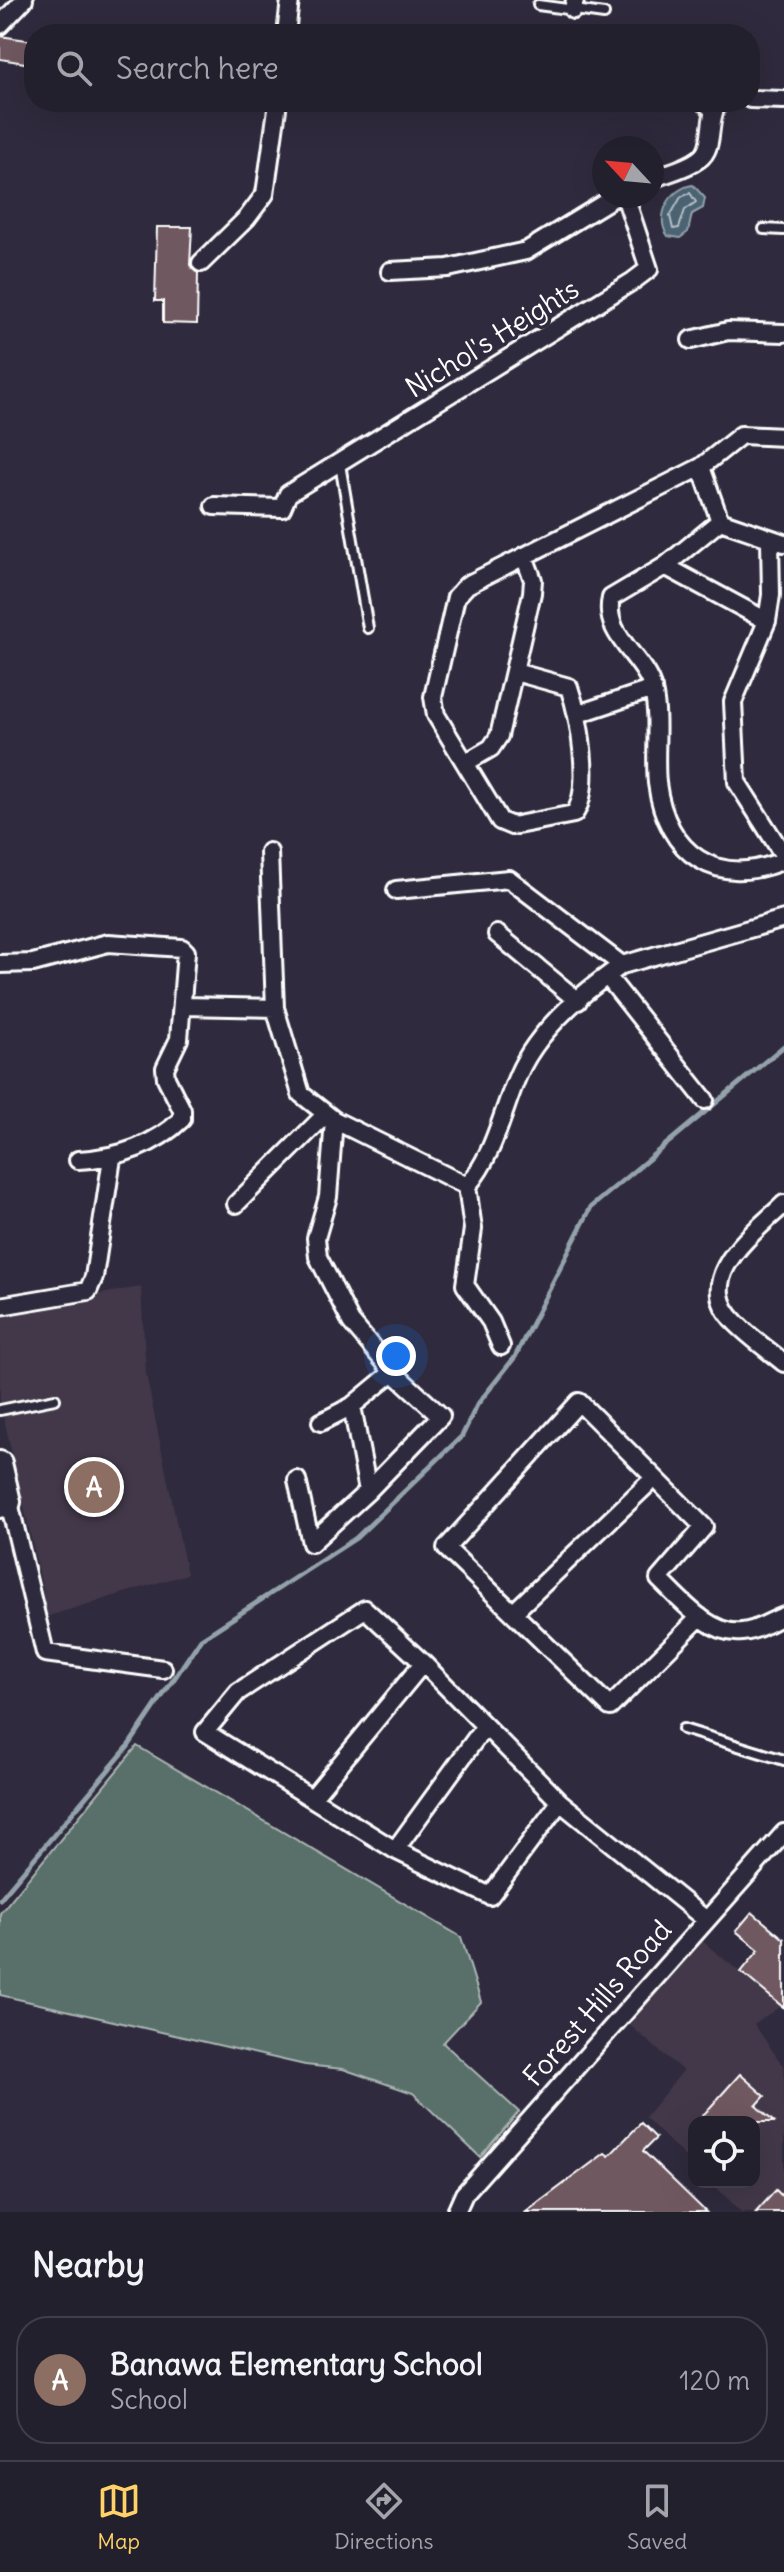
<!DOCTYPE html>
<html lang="en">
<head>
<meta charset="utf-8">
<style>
	body { margin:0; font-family:Delius,sans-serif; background:#2b2836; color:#f1f3f6 }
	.controls { position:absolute; right:24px; bottom:24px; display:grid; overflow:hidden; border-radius:16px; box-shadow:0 8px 32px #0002 }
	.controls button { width:72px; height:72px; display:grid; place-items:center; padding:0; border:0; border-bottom:2px solid #403e4a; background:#23202e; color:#f1f3f6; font:40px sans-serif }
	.compass { position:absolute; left:592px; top:136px; width:72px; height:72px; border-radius:50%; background:#23202e; box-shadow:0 8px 32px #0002; rotate:296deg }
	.you { position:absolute; left:396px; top:1356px; width:28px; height:28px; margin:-20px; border:6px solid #fff; border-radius:50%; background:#1a73e8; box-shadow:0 0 0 12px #1a73e833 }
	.badge { display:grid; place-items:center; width:52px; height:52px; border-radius:50%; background:#ffd166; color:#fff; font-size:26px; font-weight:700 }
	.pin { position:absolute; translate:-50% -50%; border:4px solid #fff; box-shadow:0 2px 8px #0006 }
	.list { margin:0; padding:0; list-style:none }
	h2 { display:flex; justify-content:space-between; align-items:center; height:104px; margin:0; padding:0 32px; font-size:34px }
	h2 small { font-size:26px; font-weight:400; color:#a3a3aa }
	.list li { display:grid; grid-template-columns:52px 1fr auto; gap:24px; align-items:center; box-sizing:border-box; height:128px; margin:0 16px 16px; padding:0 16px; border:2px solid #403e4a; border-radius:32px }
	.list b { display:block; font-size:30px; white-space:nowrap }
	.list p { margin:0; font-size:26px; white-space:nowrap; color:#a3a3aa }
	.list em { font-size:26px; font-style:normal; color:#a3a3aa }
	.icon { flex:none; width:44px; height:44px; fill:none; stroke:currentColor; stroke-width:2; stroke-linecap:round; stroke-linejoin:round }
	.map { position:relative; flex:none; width:784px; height:2212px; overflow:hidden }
	.search { position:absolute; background:#23202e; box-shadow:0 8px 32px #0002; left:24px; right:24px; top:24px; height:88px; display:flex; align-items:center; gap:20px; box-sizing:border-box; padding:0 28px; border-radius:32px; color:#a3a3aa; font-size:30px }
	.sheet { height:248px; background:#23202e }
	nav { display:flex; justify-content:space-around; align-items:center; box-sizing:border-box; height:112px; border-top:2px solid #403e4a; background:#23202e; font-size:22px; color:#a3a3aa }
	nav a { display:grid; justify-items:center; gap:4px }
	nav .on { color:#ffd166 }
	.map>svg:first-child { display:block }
	.built { fill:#423848 }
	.green { fill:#596f69; stroke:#acb7b4; stroke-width:2 }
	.water { fill:#4b6473; stroke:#93a2ab; stroke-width:2 }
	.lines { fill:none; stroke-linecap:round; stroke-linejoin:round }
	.shore { stroke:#b7c1c7; stroke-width:2 }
	.stream { stroke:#93a2ab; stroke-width:5 }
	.building { fill:#6f5860; stroke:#fff; stroke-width:2 }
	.service-casing { stroke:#fff; stroke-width:14 }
	.minor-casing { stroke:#fff; stroke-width:22 }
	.tertiary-casing { stroke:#fff; stroke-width:28 }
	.service { stroke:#2f2a3d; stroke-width:8 }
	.minor { stroke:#2f2a3d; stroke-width:16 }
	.tertiary { stroke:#2f2a3d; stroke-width:22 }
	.labels { text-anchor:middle; stroke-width:7; stroke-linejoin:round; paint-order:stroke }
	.street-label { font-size:28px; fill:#fff; stroke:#2f2a3d }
</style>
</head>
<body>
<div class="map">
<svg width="784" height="2212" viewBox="0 0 784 2212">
	<rect width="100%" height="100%" fill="#2f2a3d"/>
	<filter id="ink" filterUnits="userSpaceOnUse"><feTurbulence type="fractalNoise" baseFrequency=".0125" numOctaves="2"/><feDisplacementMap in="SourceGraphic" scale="16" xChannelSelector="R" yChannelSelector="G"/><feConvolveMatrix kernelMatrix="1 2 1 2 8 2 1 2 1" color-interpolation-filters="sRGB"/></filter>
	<g filter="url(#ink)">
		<!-- built -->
		<path class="built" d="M141,1287l5,87 41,200 -142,43 -2,-27 -43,-189v-90z
			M700,1939l81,67 -27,18 30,43v145h-43l-30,-30h43v-60h-60v44l-49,-49 38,-46 -56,-48z"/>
		<!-- green -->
		<path class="green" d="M137,1746l324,191 20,65 -38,41 76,69 -39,45 -67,-64 -70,-24 -38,-4 -305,-70v-82z"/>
		<!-- water -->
		<path class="water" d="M693,185l12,13 -2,10 -11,6 -4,18 -8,6 -12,-2c-14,-19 2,-48 25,-51z"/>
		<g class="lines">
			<!-- shore -->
			<path class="shore" d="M690,193l6,9 -11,8 -6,18 -6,1 -3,-13 11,-19z"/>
			<!-- stream -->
			<path class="stream" d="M0,1899l127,-151 74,-109 155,-101 106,-102 15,-31 38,-48 76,-150 193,-161"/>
		</g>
		<!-- building -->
		<path class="building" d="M0,36l34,5 -3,23 -31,-5z
			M157,227h35l-2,38 8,8 -1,51 -34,-1v-22h-8z
			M752,1912l32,27v69l-43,-36 18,-22 -23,-19z
			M740,2074l25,22 -9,10 18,16h-77z
			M641,2123l15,15 -13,13 63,61h-180l79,-59 4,3z
			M776,2190l8,8v14h-28z"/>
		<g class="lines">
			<defs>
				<path id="service" d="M538,5l66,9
					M698,102l13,11
					M764,229l20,1
					M340,464l28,164
					M0,1410l55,-11
					M683,1729l101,31"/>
				<path id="minor" d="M573,10l2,-10
					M0,25l24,-25
					M286,34l4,-34
					M750,99l34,1
					M652,179c14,-6 34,-10 47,-20 17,-11 7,-41 20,-57
					M201,263l46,-45 18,-24 13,-92
					M390,271l58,-3 78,-17 90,-55
					M691,340l37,-9 56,2
					M701,467l19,54 64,22
					M214,506l68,2 6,-14 345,-213 16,-12 -24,-73
					M720,521l-55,45 -54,32c-9,38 34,59 42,92 7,30 1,63 4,93 9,71 60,106 127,77
					M770,540l1,55 -4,26 -34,81 4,80 47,74
					M665,566l102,55
					M515,672l54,15c10,29 24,102 5,127l-62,12 -12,-5 -64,-106 -3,-18 23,-100 11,-12 234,-118 40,-32 43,2
					M578,714l75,-25
					M465,763l26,-15 8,-12 33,-143 1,-13 -9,-24
					M269,852l6,156 26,86 33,26 133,66c27,-30 35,-74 51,-111 19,-44 65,-83 104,-110l162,-46
					M396,890l113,-11 113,86
					M497,934l81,67
					M0,964l33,-1 75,-20 74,5 4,4 -7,87 -14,29 1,10 16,32v9c-29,28 -64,39 -104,41
					M607,976l98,124
					M184,1006l91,2
					M467,1186l6,43 -8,56 26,37 10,24
					M236,1204l90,-90
					M784,1204c-31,30 -94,74 -48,119 14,14 32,27 48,40
					M0,1306l88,-15 6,-14 18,-119
					M352,1406l16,85
					M321,1422l31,-16 41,-34
					M297,1480l14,63 57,-52 73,-75 -48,-44 -42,-50 -33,-65 -2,-19 12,-41 6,-77
					M9,1502l36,151 118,16
					M514,1612l140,-134
					M700,1617l-90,90 -164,-159 133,-146 125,125 -45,52c21,20 51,57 83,53 15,-1 28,-11 42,-16
					M312,1798l111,-135
					M560,1802l-70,94 -95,-46 -190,-118 33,-40 127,-83 58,54 137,139 145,117
					M395,1850l90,-124
					M456,2212l8,-18 320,-361"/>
				<path id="tertiary" d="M0,1463l9,39 -9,4"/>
			</defs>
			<!-- service casing -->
			<use href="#service" class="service-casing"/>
			<!-- minor casing -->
			<use href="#minor" class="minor-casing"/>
			<!-- tertiary casing -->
			<use href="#tertiary" class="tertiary-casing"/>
			<!-- service -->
			<use href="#service" class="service"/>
			<!-- minor -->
			<use href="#minor" class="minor"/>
			<!-- tertiary -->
			<use href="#tertiary" class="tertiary"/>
		</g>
	</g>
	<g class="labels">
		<!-- street labels -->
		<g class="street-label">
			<text transform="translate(492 338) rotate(-32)" y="10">Nichol's Heights</text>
			<text transform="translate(597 2003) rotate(-49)" y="10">Forest Hills Road</text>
		</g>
	</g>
</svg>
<div class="controls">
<button><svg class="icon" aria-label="locate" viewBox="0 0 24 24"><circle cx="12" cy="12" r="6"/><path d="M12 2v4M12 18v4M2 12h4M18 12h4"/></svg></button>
</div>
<svg class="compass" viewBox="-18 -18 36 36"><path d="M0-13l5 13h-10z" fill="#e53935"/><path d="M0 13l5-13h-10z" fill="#a3a3aa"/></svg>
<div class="you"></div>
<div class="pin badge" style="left:94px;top:1487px;background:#8d6e63">A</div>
<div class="search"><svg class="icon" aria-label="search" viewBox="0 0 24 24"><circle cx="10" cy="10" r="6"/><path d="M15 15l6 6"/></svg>Search here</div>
</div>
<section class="sheet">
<h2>Nearby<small></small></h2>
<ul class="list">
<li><span class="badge" style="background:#8d6e63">A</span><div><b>Banawa Elementary School</b><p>School</p></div><em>120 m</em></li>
</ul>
</section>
<nav>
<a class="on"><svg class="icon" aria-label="map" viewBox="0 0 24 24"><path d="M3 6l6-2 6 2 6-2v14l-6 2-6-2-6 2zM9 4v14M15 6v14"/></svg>Map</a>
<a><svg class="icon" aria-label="directions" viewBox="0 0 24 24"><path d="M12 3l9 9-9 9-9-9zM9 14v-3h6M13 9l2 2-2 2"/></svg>Directions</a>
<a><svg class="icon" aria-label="saved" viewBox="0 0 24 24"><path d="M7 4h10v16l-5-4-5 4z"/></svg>Saved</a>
</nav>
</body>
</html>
